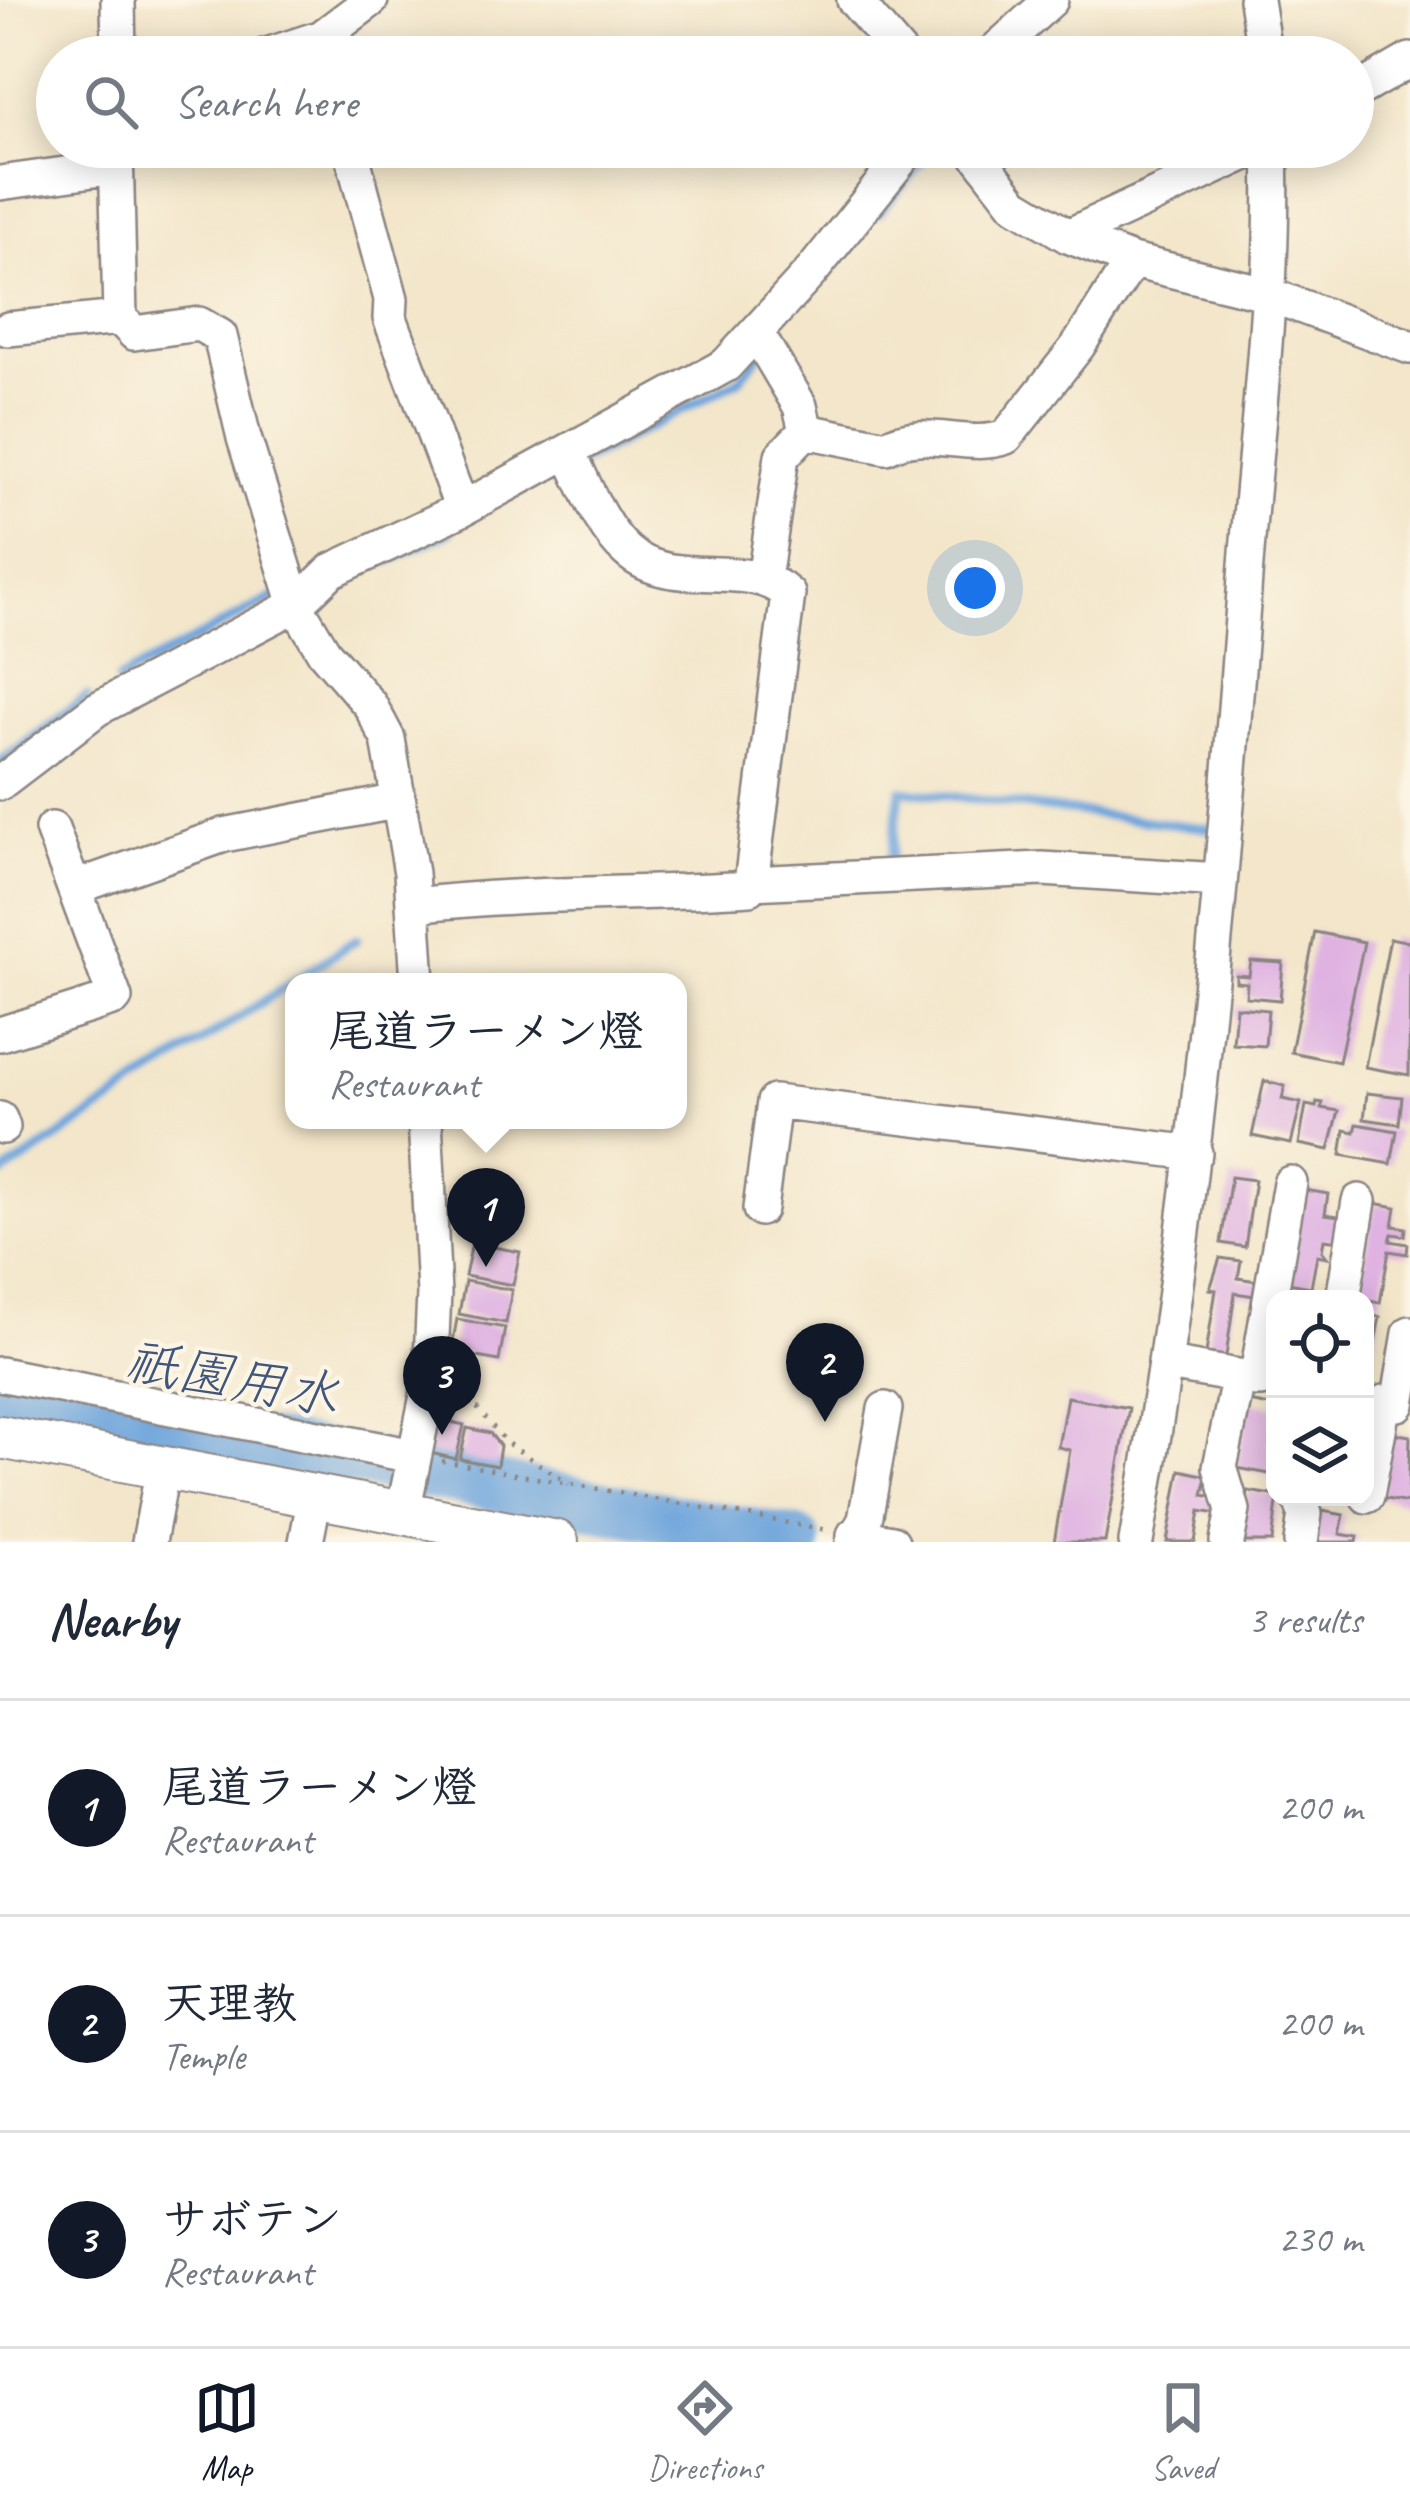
<!DOCTYPE html>
<html lang="en">
<head>
<meta charset="utf-8">
<style>
	body { margin:0; font-family:Caveat,"Klee One",sans-serif; background:#f2f2f3; color:#1f2937 }
	.controls { position:absolute; right:36px; bottom:36px; display:grid; overflow:hidden; border-radius:24px; box-shadow:0 6px 30px #0003 }
	.controls button { width:108px; height:108px; display:grid; place-items:center; padding:0; border:0; border-bottom:3px solid #e0e1e3; background:#fff; color:#1f2937; font:60px sans-serif }
	.you { position:absolute; left:975px; top:588px; width:42px; height:42px; margin:-30px; border:9px solid #fff; border-radius:50%; background:#1a73e8; box-shadow:0 0 0 18px #1a73e833 }
	.badge { display:grid; place-items:center; width:78px; height:78px; border-radius:50%; background:#111827; color:#fff; font-size:39px; font-weight:700 }
	.pin { position:absolute; translate:-50% -99px; filter:drop-shadow(0 3px 6px #0008) }
	.pin::after { content:''; position:absolute; top:63px; width:42px; height:36px; background:inherit; clip-path:polygon(0 0,100% 0,50% 100%) }
	.popup { position:absolute; left:285px; top:973px; width:402px; height:156px; box-sizing:border-box; display:grid; place-content:center; border-radius:24px; background:#fff; filter:drop-shadow(0 3px 9px #0005); font-size:39px; white-space:nowrap; color:#747a83 }
	.popup b { font-size:45px; color:#1f2937 }
	.popup::after { content:''; position:absolute; left:50%; top:100%; margin-left:-24px; border:24px solid transparent; border-top-color:#fff }
	.list { margin:0; padding:0; list-style:none }
	h2 { display:flex; justify-content:space-between; align-items:center; height:156px; margin:0; padding:0 48px; font-size:51px }
	h2 small { font-size:39px; font-weight:400; color:#747a83 }
	.list li { display:grid; grid-template-columns:78px 1fr auto; gap:36px; align-items:center; box-sizing:border-box; height:216px; padding:0 48px; border-top:3px solid #e0e1e3 }
	.list b { display:block; font-size:45px; white-space:nowrap }
	.list p { margin:0; font-size:39px; white-space:nowrap; color:#747a83 }
	.list em { font-size:39px; font-style:normal; color:#747a83 }
	.icon { flex:none; width:66px; height:66px; fill:none; stroke:currentColor; stroke-width:2; stroke-linecap:round; stroke-linejoin:round }
	.map { position:relative; flex:none; width:1410px; height:1542px; overflow:hidden }
	.search { position:absolute; background:#fff; box-shadow:0 6px 30px #0003; left:36px; right:36px; top:36px; height:132px; display:flex; align-items:center; gap:30px; box-sizing:border-box; padding:0 42px; border-radius:66px; color:#747a83; font-size:45px }
	.sheet { height:804px; background:#fff }
	nav { display:flex; justify-content:space-around; align-items:center; box-sizing:border-box; height:168px; border-top:3px solid #e0e1e3; background:#fff; font-size:33px; color:#747a83 }
	nav a { display:grid; justify-items:center; gap:6px }
	nav .on { color:#111827 }
	.map>svg:first-child { display:block }
	.lines { fill:none; stroke-linecap:round; stroke-linejoin:round }
	.stream { stroke:#6ea5dc; stroke-width:9 }
	.river { stroke:#6ea5dc; stroke-width:51 }
	.building { fill:#dfb2e2 }
	.minor-casing { stroke:#8a8482; stroke-width:38 }
	.tertiary-casing { stroke:#8a8482; stroke-width:46 }
	.path { stroke:#8a8482; stroke-width:4.5; stroke-dasharray:3 9; stroke-linecap:butt }
	.minor { stroke:#fff; stroke-width:33 }
	.tertiary { stroke:#fff; stroke-width:42 }
	.labels { text-anchor:middle; stroke-width:9; stroke-linejoin:round; paint-order:stroke }
	.water-label { font-size:54px; font-style:italic; fill:#40567b; stroke:#fcf5e5 }
</style>
</head>
<body>
<div class="map">
<svg width="1410" height="1542" viewBox="0 0 1410 1542">
	<rect width="100%" height="100%" fill="#fcf5e5"/>
	<filter id="ink" filterUnits="userSpaceOnUse"><feTurbulence type="fractalNoise" baseFrequency=".00833" numOctaves="2"/><feDisplacementMap in="SourceGraphic" scale="24" xChannelSelector="R" yChannelSelector="G"/><feConvolveMatrix kernelMatrix="1 2 1 2 8 2 1 2 1" color-interpolation-filters="sRGB"/></filter>
	<filter id="wash" filterUnits="userSpaceOnUse"><feTurbulence type="fractalNoise" baseFrequency=".004" numOctaves="4" result="noise"/><feDisplacementMap in="SourceGraphic" scale="48" xChannelSelector="R" yChannelSelector="G"/><feGaussianBlur stdDeviation="2.7" result="paint"/><feColorMatrix in="noise" values="0 0 0 0 0 0 0 0 0 0 0 0 0 0 0 0 0 1.4 0 .05"/><feComposite in="paint" operator="in"/></filter>
	<g filter="url(#wash)">
		<rect width="100%" height="100%" fill="#f3e6ca"/>
		<g class="lines">
			<!-- stream -->
			<path class="stream" d="M879,213l56,-66
				M582,463l157,-83 20,-26
				M389,561l61,-29
				M118,680l162,-86
				M0,761l87,-65
				M890,864l11,-74 312,39
				M0,1176l357,-237"/>
			<!-- river -->
			<path class="river" d="M0,1395l796,147"/>
		</g>
		<g id="blocks">
			<!-- building -->
			<path class="building" d="M1315,932l49,10 -25,120 -48,-10z
				M1390,938l20,4 -1,133 -44,-8z
				M1251,961l32,2 -3,37 -34,-3 1,-14 -11,-1v-7l13,1z
				M1236,1007l32,3 -3,36 -32,-2z
				M1264,1081l21,5 -3,13 19,4 -10,41 -39,-8z
				M1367,1093l35,4 -3,27 -35,-5z
				M1317,1102l6,1 -2,5 18,3 -10,39 -30,-6 7,-39 10,2z
				M1357,1124l40,7 -6,33 -50,-9 4,-25 10,2z
				M1231,1177l24,3 -10,67 -24,-4z
				M1305,1190l23,4 -3,20 19,3 -4,24 -16,-2 -2,12 5,6 -10,-2 -6,32 -23,-4z
				M1374,1203l22,4 -3,19 13,2 -1,8 -13,-2 -2,7 18,3 -1,10 -18,-3 -9,52 -22,-4z
				M472,1243l48,9 -7,33 -48,-9z
				M1220,1258l21,3 -3,17 25,4 -2,15 -26,-4 -9,63 -20,-3 10,-63 -6,-1z
				M465,1281l47,9 -6,33 -47,-9z
				M1365,1315l15,2 -13,67h-2z
				M457,1319l48,9 -6,33 -48,-9z
				M1067,1397l62,11 -24,134h-51l16,-92 -12,-3z
				M1249,1402l26,5 -5,38 5,1v29l-38,-7z
				M433,1418l31,7 -8,34 -30,-7z
				M467,1428l23,5 10,13 -3,20 -37,-7z
				M1391,1433l19,3 -2,67 -27,-5z
				M1180,1470l27,6 -4,19 17,3 -3,16 -17,-3 -5,31h-28z
				M1248,1491l36,6 -7,6 -5,39h-31z
				M1317,1510l27,5 -4,19 18,3 -1,5h-45z"/>
		</g>
	</g>
	<g filter="url(#ink)">
		<use href="#blocks" fill-opacity="0" stroke="#8a8482" stroke-width="3"/>
		<g class="lines">
			<defs>
				<path id="minor" d="M118,0l1,57
					M854,0l49,57
					M1256,0l9,57
					M261,57l61,-20 49,-37
					M988,57l63,-57
					M1353,93l57,-33
					M116,147l4,171
					M350,147l41,152 -1,19 72,191
					M971,147l44,57 53,32 64,25 133,32 145,54
					M0,183l115,-16
					M1068,236l191,-89
					M8,329l112,-11 14,15 65,-9 21,12 24,102 52,167 28,47 46,53 18,34 23,134 7,109
					M756,332l44,74 6,25 80,16c38,-22 81,4 120,-10l72,-91 54,-85
					M569,453c16,31 31,74 58,98 45,41 120,5 161,43l-37,289
					M764,579l18,-123 24,-25
					M0,783l97,-74 199,-104 35,-34 131,-62 264,-144 86,-94 99,-124
					M74,888l150,-53 175,-34
					M415,905c111,-13 223,-10 335,-17l1,-5 291,-14 178,11
					M0,1034l115,-36 -63,-169
					M0,1119l3,8
					M760,1209l14,-107 421,51
					M1343,1299l16,-98
					M1168,1364l93,16
					M0,1374l413,82
					M1256,1380l34,-197
					M1398,1404l12,-71
					M1367,1496l17,-94
					M1299,1497l6,17 -4,28
					M403,1512l27,-131 4,-88 -9,-173
					M854,1535l38,7
					M149,1542l14,-75
					M306,1542l9,-46
					M853,1542l12,-22 20,-111
					M1136,1542c56,-314 84,-631 108,-950 10,-147 32,-298 27,-445
					M1227,1542l6,-32 -13,-43 19,-91"/>
				<path id="tertiary" d="M0,1437l557,105"/>
			</defs>
			<!-- minor casing -->
			<use href="#minor" class="minor-casing"/>
			<!-- tertiary casing -->
			<use href="#tertiary" class="tertiary-casing"/>
			<!-- path -->
			<path class="path" d="M456,1396l21,12 30,35 62,41
				M442,1461l385,69"/>
			<!-- minor -->
			<use href="#minor" class="minor"/>
			<!-- tertiary -->
			<use href="#tertiary" class="tertiary"/>
		</g>
	</g>
	<g class="labels">
		<!-- water labels -->
		<g class="water-label">
			<text transform="translate(232 1377) rotate(10)" y="19">祇園用水</text>
		</g>
	</g>
</svg>
<div class="controls">
<button><svg class="icon" aria-label="locate" viewBox="0 0 24 24"><circle cx="12" cy="12" r="6"/><path d="M12 2v4M12 18v4M2 12h4M18 12h4"/></svg></button>
<button><svg class="icon" aria-label="layers" viewBox="0 0 24 24"><path d="M12 4l9 5-9 5-9-5zM3 14l9 5 9-5"/></svg></button>
</div>
<div class="you"></div>
<div class="pin badge" style="left:486px;top:1267px">1</div>
<div class="popup"><b>尾道ラーメン燈</b>Restaurant</div>
<div class="pin badge" style="left:825px;top:1422px">2</div>
<div class="pin badge" style="left:442px;top:1435px">3</div>
<div class="search"><svg class="icon" aria-label="search" viewBox="0 0 24 24"><circle cx="10" cy="10" r="6"/><path d="M15 15l6 6"/></svg>Search here</div>
</div>
<section class="sheet">
<h2>Nearby<small>3 results</small></h2>
<ul class="list">
<li><span class="badge">1</span><div><b>尾道ラーメン燈</b><p>Restaurant</p></div><em>200 m</em></li>
<li><span class="badge">2</span><div><b>天理教</b><p>Temple</p></div><em>200 m</em></li>
<li><span class="badge">3</span><div><b>サボテン</b><p>Restaurant</p></div><em>230 m</em></li>
</ul>
</section>
<nav>
<a class="on"><svg class="icon" aria-label="map" viewBox="0 0 24 24"><path d="M3 6l6-2 6 2 6-2v14l-6 2-6-2-6 2zM9 4v14M15 6v14"/></svg>Map</a>
<a><svg class="icon" aria-label="directions" viewBox="0 0 24 24"><path d="M12 3l9 9-9 9-9-9zM9 14v-3h6M13 9l2 2-2 2"/></svg>Directions</a>
<a><svg class="icon" aria-label="saved" viewBox="0 0 24 24"><path d="M7 4h10v16l-5-4-5 4z"/></svg>Saved</a>
</nav>
</body>
</html>
